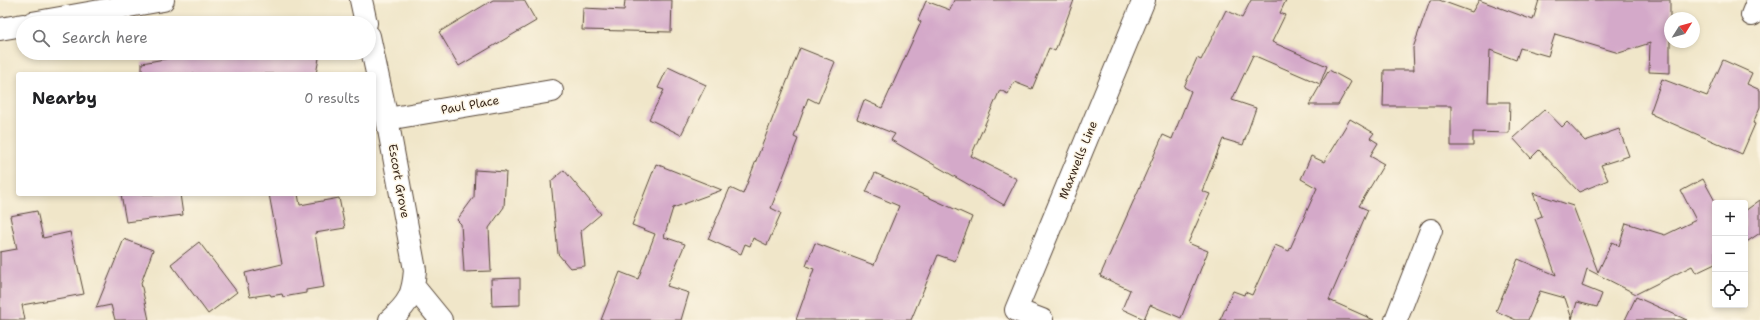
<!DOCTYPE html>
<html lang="en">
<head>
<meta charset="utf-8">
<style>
	body { margin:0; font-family:"Shantell Sans",sans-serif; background:#f2f2f2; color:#202124 }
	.controls { position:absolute; right:12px; bottom:12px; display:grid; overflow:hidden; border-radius:4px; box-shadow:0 2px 6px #0003 }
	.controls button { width:36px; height:36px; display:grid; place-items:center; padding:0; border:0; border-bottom:1px solid #e0e0e0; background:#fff; color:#202124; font:20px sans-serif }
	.compass { position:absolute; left:1664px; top:12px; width:36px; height:36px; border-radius:50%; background:#fff; box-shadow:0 2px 6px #0003; rotate:53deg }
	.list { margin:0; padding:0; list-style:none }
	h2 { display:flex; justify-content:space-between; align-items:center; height:52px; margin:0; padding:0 16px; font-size:17px }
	h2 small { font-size:13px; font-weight:400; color:#757577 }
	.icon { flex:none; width:22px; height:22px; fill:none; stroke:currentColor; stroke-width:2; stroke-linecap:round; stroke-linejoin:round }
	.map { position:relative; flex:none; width:1760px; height:320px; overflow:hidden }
	.search { position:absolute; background:#fff; box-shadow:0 2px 6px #0003; left:16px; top:16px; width:360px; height:44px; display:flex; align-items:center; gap:10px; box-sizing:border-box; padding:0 14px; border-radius:22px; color:#757577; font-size:15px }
	.panel { position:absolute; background:#fff; box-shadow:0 2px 6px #0003; left:16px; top:72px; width:360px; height:124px; border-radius:4px }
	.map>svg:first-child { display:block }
	.building { fill:#d4a9c9 }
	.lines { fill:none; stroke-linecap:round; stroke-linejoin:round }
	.minor-casing { stroke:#564638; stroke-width:24 }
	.tertiary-casing { stroke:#564638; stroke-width:24 }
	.minor { stroke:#fff; stroke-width:22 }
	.tertiary { stroke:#fff; stroke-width:22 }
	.labels { text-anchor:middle; stroke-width:3; stroke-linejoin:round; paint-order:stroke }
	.street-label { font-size:12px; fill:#3b2a1e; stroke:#fcf5e5 }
</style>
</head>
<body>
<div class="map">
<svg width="1760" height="320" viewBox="0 0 1760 320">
	<rect width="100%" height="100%" fill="#fcf5e5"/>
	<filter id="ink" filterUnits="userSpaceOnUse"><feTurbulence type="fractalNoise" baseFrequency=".025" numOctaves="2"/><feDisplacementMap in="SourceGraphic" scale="8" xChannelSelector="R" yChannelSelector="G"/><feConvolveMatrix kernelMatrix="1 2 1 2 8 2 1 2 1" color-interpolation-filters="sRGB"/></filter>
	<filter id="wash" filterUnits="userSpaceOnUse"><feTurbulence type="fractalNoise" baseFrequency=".012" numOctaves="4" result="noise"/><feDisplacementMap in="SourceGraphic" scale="16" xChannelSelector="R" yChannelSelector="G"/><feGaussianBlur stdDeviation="0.9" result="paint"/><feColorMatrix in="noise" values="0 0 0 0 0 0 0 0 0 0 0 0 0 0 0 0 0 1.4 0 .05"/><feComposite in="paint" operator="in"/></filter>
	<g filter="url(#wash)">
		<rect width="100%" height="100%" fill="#f0e6c9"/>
		<g id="blocks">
			<!-- building -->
			<path class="building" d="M493,0h31l12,21 -77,45 -20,-34z
				M625,0h47l-1,32 -89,-2 1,-22 41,2z
				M954,0h120l-19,51 -6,-3 -17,41 -18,-7 -6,12 -8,-4 -29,66 46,23 -13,26 -113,-65 4,-6 -38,-15 7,-19 18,8 39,-86 -3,-2 8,-19 24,9z
				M1251,0h35l-6,13 5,2 -13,27 55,24 -7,18 -67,-29 -21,45 24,8 -13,37 -20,-6 -21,52 8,3 -22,49 20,8 -27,67 -31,-13 -6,14 -22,-10 8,-19 -30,-14 63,-141 9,4 19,-48 -7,-4 13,-29 4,2 25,-50 16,8z
				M1430,0h9l33,12 7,-12 54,20 6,-20h131v73l-21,-1 1,-29 -31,10 -64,-19 -7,22 -28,-8 -4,12 -26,-10 -2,52h22l-1,31 -36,-1v14h-22v-40h-68l1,-36h30l-1,-22z
				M800,48l35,14 -17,41 -10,-5 -14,39 4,2 -27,69 10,5 -14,32 -14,-7 -3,8 -5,-2 -4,10 -33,-15 22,-51 13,6z
				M198,53h122l-4,21h-174v-11z
				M1723,60l29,13 -5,11 13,6v17l-7,16 2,1 -13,30 -89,-39v-1l-3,-1 12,-34 45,17z
				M668,67l38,18 -25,50 -32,-16 15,-29 -6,-2z
				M1329,70l22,12 -13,23h-29z
				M1545,109l17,18 5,-5 18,19 34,-12 10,27 -28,9 7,15 -29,12 -40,-42 -8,8 -18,-20z
				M1350,119l24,14 -4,5 8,5 -8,13 14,8 -25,42 9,4 -39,90 45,20h-154l13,-29 11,4 1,-3 7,3 23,-50 14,6 28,-63 -16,-9 10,-23 13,6z
				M656,164l66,26 -49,18 -9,29 21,7 -18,42 22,7 -8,27h-80l19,-48 18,7 17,-45 -23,-9z
				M475,170l31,2 -2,35 -15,21 2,43 -27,1 -3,-48 -4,-4 17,-23z
				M564,170l37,44 -20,17 4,35 -15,2 -12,-14 -7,-73z
				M875,173l97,44 -17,44 -17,-6 -27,65h-115l18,-51 -8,-3 9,-23 59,22 25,-59 -33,-14z
				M1703,179l13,24 -1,61 -19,9 -4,-7 -56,28 -49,-25 -5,17 20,8 -5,13 -20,-5 -5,17 -7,-21 -25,-7 -12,29h-12l-20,-9 22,-52 38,16 -21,-56 7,-3 -9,-23 40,13 25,66 14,-30 7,4 7,-23 39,12 31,-15 -15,-29z
				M121,194h59l3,21 -57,7z
				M269,194h29l2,11 39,-7 6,30 -30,5 9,54 -18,3v3l-23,4 -1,-3 -11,2 -1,-2 -20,3 -5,-24 37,-9z
				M1760,200v33l-15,10v-32z
				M37,211l6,27 27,-6 14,62 -62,11 3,15h-25v-68l17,-3 -7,-33z
				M124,239l29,11 -12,33 8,37h-34l-4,-15 -15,3z
				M199,242l38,50 -29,22 -37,-50z
				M520,278v27l-28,1 -1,-27z
				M1636,297l51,23h-62z"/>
		</g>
	</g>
	<g filter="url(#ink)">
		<use href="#blocks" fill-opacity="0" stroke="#564638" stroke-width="1"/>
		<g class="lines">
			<defs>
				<path id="minor" d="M361,0l5,23
					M1752,15l6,-15
					M32,23l131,-23
					M0,29l23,-4
					M369,36l18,83 28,151c-2,25 -6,33 -25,50
					M387,119l165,-28
					M414,287l27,33
					M1396,320l35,-90"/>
				<path id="tertiary" d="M1042,320l-26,-10 128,-310"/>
			</defs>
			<!-- minor casing -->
			<use href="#minor" class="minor-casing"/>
			<!-- tertiary casing -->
			<use href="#tertiary" class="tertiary-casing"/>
			<!-- minor -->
			<use href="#minor" class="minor"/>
			<!-- tertiary -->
			<use href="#tertiary" class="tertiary"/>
		</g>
	</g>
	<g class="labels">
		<!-- street labels -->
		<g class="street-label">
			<text transform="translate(470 105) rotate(-10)" y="4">Paul Place</text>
			<text transform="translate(1078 160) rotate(-68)" y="4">Maxwells Line</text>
			<text transform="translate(399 181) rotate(80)" y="4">Escort Grove</text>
		</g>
	</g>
</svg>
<div class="controls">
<button>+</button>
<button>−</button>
<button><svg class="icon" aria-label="locate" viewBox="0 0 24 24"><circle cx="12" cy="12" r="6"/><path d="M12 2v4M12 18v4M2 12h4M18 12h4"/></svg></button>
</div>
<svg class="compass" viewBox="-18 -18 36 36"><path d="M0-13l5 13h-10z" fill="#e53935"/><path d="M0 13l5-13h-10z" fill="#757577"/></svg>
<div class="search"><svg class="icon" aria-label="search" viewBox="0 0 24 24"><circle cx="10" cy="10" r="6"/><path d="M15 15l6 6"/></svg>Search here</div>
<section class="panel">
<h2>Nearby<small>0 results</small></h2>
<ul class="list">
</ul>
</section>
</div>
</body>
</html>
